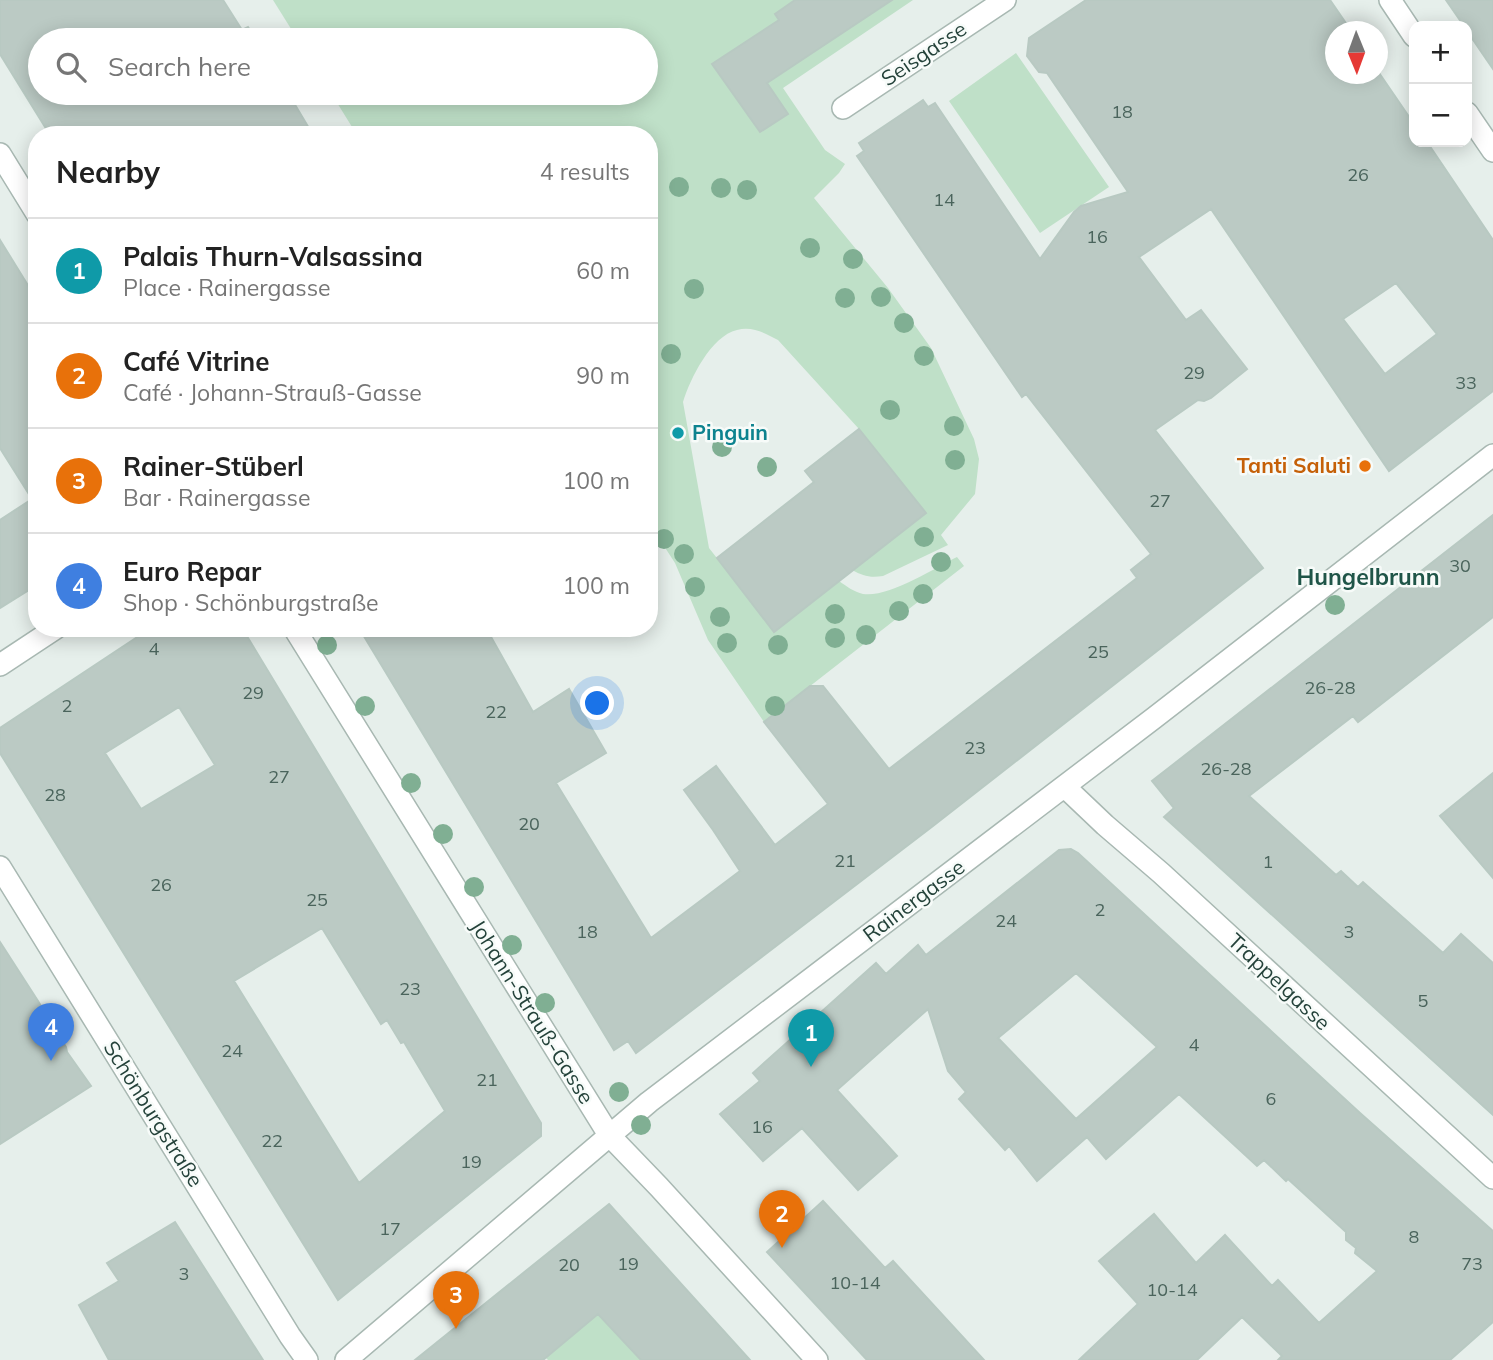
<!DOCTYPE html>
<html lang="en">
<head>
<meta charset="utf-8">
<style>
	body { margin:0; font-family:Mulish,sans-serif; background:#f2f2f2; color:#222 }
	.controls { position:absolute; right:21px; top:21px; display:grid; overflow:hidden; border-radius:14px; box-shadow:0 4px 18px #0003 }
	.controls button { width:63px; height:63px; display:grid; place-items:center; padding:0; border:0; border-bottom:2px solid #e0e0e0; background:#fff; color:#222; font:35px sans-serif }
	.compass { position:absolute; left:1325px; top:21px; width:63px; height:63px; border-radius:50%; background:#fff; box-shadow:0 4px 18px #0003; rotate:179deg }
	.you { position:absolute; left:598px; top:704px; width:24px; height:24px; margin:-18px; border:5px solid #fff; border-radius:50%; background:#1a73e8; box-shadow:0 0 0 10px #1a73e833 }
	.badge { display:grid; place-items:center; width:46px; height:46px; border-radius:50%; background:#804e3d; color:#fff; font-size:23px; font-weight:700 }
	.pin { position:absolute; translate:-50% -58px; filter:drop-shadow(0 2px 4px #0008) }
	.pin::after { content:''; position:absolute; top:37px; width:24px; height:21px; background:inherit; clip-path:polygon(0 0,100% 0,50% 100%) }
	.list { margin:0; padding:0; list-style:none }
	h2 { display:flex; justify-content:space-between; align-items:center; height:91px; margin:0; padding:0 28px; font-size:30px }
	h2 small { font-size:23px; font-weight:400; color:#767676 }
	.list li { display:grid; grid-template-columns:46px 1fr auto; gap:21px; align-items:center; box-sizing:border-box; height:105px; padding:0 28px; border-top:2px solid #e0e0e0 }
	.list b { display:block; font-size:26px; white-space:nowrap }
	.list p { margin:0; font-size:23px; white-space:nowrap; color:#767676 }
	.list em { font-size:23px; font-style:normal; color:#767676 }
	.icon { flex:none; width:38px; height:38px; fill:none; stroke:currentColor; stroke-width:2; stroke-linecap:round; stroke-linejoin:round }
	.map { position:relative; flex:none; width:1493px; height:1360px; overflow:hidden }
	.search { position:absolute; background:#fff; box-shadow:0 4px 18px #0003; left:28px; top:28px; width:630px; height:77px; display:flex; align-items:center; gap:18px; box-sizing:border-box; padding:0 24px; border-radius:38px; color:#767676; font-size:26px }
	.panel { position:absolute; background:#fff; box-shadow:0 4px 18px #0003; left:28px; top:126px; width:630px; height:511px; border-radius:28px }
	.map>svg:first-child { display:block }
	.green { fill:#bfe0c8 }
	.building { fill:#bbcac4; stroke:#b8c9c2; stroke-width:2; fill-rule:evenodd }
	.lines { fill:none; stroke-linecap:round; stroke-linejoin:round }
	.minor-casing { stroke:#a8b8b2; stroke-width:24 }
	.minor { stroke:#fff; stroke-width:21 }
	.tree { fill:#80af93 }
	.culture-dot { fill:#0f9aa8; stroke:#f7fbf9; stroke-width:2.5 }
	.food-dot { fill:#e8710a; stroke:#f7fbf9; stroke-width:2.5 }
	.labels { text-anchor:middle; stroke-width:5; stroke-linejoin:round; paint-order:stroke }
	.number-label { font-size:18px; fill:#4a645c }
	.street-label { font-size:21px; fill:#24423a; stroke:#f7fbf9 }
	.culture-label { font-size:21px; font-weight:bold; fill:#0d838f; stroke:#f7fbf9; text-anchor:start }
	.food-label { font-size:21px; font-weight:bold; fill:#c56008; stroke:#f7fbf9; text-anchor:end }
	.neighbourhood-label { font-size:23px; font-weight:bold; fill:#1f5548; stroke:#f7fbf9 }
</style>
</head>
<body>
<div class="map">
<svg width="1493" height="1360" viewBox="0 0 1493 1360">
	<rect width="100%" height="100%" fill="#e6efeb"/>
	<!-- green -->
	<path class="green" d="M273,0h640l-130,88 42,62 20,14 -6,9 -25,25 74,90 43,60 43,91 5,20 -4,35 -34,41 7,10 -65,31c-13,2 -20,0 -31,-6l73,-57 -66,-84 -81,-89c-13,-7 -26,-14 -41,-10 -26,6 -47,49 -54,72l26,146 65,83 65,-50c7,5 15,11 24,13 25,4 72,-26 94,-37l7,9 -200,156 -56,-82 -33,-77 -26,-40v-388h-292l-26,-42h315v-53h-348z
		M1016,53l93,134 -69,46 -91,-132z
		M598,1314l43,46h-93l-2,-2z"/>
	<!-- building -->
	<path class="building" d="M0,0h223l19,30 6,-3 8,13h-216v53h248l25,42h-263l-50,-81z
		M795,0h97l-125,83 21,31 -28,18 -48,-68 67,-44 -4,-6z
		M1086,0h244l22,32h-17v42h42v-4l37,54v18h13l66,98v151l-104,80 -178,-262 -72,48 47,63 15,-10 46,59 -36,29 -7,3 -6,-1 -43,30 108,138 -330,258 -297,227 -8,-12 -14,9 -255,-422h127l47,84 36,-23 37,64 -50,30 95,155 89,-67 -27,-41 -29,-40 32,-24 59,79 53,-41 -64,-82 46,-36h13l66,83 248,-191 -6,-8 20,-16 -125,-160 -4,3 -165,-241 7,-5 -5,-8 64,-43 5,7 7,-4 105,156 34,-47 7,-6 47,-14 -81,-119 -8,-1 -12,-16 2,-18zM1396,283l41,51 -52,40 -42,-55z
		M1446,0h47v69l-26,-38v-5h-3z
		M0,240l37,60v285l-37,23v-88l32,-21 -32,-51z
		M859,429l67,84 -152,119 -57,-74 97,-76 -9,-11z
		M1493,515v102l-135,105 -5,-6 -104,80 87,79 5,-4 17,16 5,-5 80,71 18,-19 32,29v152l-329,-298 10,-9 -22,-27z
		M151,628h91l299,495v13l-203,164 -338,-547v-25zM179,707l36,58 -74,44 -36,-56zM322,928l59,96 6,-4 14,23 3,-1 41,69 -86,72 -125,-202z
		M1493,773v105l-53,-62z
		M1071,849l7,4 282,260 133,118v91l-43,38h-172l4,-4 -40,-39 -45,43h-118l59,-56 -39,-43 55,-47 42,49 29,-28 47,51 6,-6 41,43 58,-52 -22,-18 1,-5 -10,-8v-8l-58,-53 -2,2 -22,-21 -7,6 -78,-72 -73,65 -19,-22 -50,44 -28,-35 -4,4 -46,-51 7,-7 -18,-21 -20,-62 -91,81 60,66 -39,34 -56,-62 -39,33 -43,-47 40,-33 -7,-8 123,-110 10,11 32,-29 8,10 133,-105zM1076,973l81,74 -81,72 -78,-81z
		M0,942l38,59 28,46 1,5 24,34 -91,58z
		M823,1201l62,67 8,-7 91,99h-117l-100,-108z
		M609,1204l141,156h-109l-43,-46 -55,46h-128z
		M175,1222l88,138h-154l-30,-55 40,-24 -12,-18z"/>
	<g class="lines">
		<defs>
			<path id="minor" d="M1390,0l24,36
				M843,108l162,-108
				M1467,113l26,38
				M0,154l37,60
				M294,628l315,507 50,52 158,173
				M0,665l56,-37
				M1065,787l40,38 56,48 332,305
				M0,867l290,469 17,24
				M346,1360l303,-258 505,-384 339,-263"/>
		</defs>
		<!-- minor casing -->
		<use href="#minor" class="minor-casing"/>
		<!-- minor -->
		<use href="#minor" class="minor"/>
	</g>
	<!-- trees -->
	<g class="tree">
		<circle cx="679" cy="187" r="10"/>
		<circle cx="721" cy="188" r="10"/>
		<circle cx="747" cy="190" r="10"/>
		<circle cx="810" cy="248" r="10"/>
		<circle cx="853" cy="259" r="10"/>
		<circle cx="694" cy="289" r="10"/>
		<circle cx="881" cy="297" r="10"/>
		<circle cx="845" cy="298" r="10"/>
		<circle cx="904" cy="323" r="10"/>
		<circle cx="671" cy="354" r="10"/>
		<circle cx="924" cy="356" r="10"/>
		<circle cx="890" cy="410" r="10"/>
		<circle cx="954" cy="426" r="10"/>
		<circle cx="722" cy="447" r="10"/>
		<circle cx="955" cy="460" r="10"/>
		<circle cx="767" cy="467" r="10"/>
		<circle cx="924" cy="537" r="10"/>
		<circle cx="664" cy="539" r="10"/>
		<circle cx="684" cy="554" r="10"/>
		<circle cx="941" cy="562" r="10"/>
		<circle cx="695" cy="587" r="10"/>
		<circle cx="923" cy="594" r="10"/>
		<circle cx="1335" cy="605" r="10"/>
		<circle cx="899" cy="611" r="10"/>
		<circle cx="835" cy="614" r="10"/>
		<circle cx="720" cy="617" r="10"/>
		<circle cx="866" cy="635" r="10"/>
		<circle cx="835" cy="638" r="10"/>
		<circle cx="727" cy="643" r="10"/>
		<circle cx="327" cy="645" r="10"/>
		<circle cx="778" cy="645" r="10"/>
		<circle cx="365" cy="706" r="10"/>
		<circle cx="775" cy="706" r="10"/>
		<circle cx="411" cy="783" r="10"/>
		<circle cx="443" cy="834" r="10"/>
		<circle cx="474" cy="887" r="10"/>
		<circle cx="512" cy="945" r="10"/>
		<circle cx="545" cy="1003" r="10"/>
		<circle cx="619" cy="1092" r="10"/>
		<circle cx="641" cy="1125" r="10"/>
	</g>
	<!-- markers -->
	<circle class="culture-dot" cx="678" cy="433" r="7"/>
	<circle class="food-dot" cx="1365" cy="466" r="7"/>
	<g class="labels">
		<!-- number labels -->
		<g class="number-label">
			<text x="1122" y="118">18</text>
			<text x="1358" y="181">26</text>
			<text x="944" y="206">14</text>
			<text x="1097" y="243">16</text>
			<text x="1194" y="379">29</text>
			<text x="1466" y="389">33</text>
			<text x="1160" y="507">27</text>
			<text x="1460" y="572">30</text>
			<text x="154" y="655">4</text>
			<text x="1098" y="658">25</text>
			<text x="1330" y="694">26-28</text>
			<text x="253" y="699">29</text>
			<text x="67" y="712">2</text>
			<text x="496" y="718">22</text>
			<text x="975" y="754">23</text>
			<text x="1226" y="775">26-28</text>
			<text x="279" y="783">27</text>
			<text x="55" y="801">28</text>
			<text x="529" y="830">20</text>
			<text x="845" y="867">21</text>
			<text x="1268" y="868">1</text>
			<text x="161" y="891">26</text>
			<text x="317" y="906">25</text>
			<text x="1100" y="916">2</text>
			<text x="1006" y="927">24</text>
			<text x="587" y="938">18</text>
			<text x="1349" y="938">3</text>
			<text x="410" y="995">23</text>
			<text x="1423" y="1007">5</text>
			<text x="1194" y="1051">4</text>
			<text x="232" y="1057">24</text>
			<text x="487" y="1086">21</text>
			<text x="1271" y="1105">6</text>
			<text x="762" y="1133">16</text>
			<text x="272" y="1147">22</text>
			<text x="471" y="1168">19</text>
			<text x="390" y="1235">17</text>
			<text x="1414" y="1243">8</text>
			<text x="628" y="1270">19</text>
			<text x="1472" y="1270">73</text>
			<text x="569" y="1271">20</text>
			<text x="184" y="1280">3</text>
			<text x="855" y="1289">10-14</text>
			<text x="1172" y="1296">10-14</text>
		</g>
		<!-- street labels -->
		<g class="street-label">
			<text transform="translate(924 54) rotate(-34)" y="7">Seisgasse</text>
			<text transform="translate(914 901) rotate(-37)" y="7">Rainergasse</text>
			<text transform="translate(1279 982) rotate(43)" y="7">Trappelgasse</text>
			<text transform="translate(532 1012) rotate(58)" y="7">Johann-Strauß-Gasse</text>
			<text transform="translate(153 1114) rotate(58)" y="7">Schönburgstraße</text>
		</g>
		<!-- culture labels -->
		<g class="culture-label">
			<text x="692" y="440">Pinguin</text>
		</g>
		<!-- food labels -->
		<g class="food-label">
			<text x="1351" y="473">Tanti Saluti</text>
		</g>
		<!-- neighbourhood labels -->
		<g class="neighbourhood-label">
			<text x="1368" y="585">Hungelbrunn</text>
		</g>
	</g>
</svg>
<div class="controls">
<button>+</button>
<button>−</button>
</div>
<svg class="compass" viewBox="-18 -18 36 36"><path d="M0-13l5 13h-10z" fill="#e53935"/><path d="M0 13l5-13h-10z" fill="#767676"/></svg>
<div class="you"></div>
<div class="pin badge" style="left:811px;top:1067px;background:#0f9aa8">1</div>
<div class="pin badge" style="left:782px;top:1248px;background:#e8710a">2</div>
<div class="pin badge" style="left:456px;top:1329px;background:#e8710a">3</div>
<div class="pin badge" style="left:51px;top:1061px;background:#3f7fe0">4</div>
<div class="search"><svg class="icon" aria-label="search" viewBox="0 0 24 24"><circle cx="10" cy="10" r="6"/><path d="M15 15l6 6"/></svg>Search here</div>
<section class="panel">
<h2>Nearby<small>4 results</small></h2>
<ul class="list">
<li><span class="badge" style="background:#0f9aa8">1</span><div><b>Palais Thurn-Valsassina</b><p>Place · Rainergasse</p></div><em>60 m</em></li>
<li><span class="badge" style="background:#e8710a">2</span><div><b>Café Vitrine</b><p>Café · Johann-Strauß-Gasse</p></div><em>90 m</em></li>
<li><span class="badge" style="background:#e8710a">3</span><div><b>Rainer-Stüberl</b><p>Bar · Rainergasse</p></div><em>100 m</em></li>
<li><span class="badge" style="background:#3f7fe0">4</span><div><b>Euro Repar</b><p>Shop · Schönburgstraße</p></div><em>100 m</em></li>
</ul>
</section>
</div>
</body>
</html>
